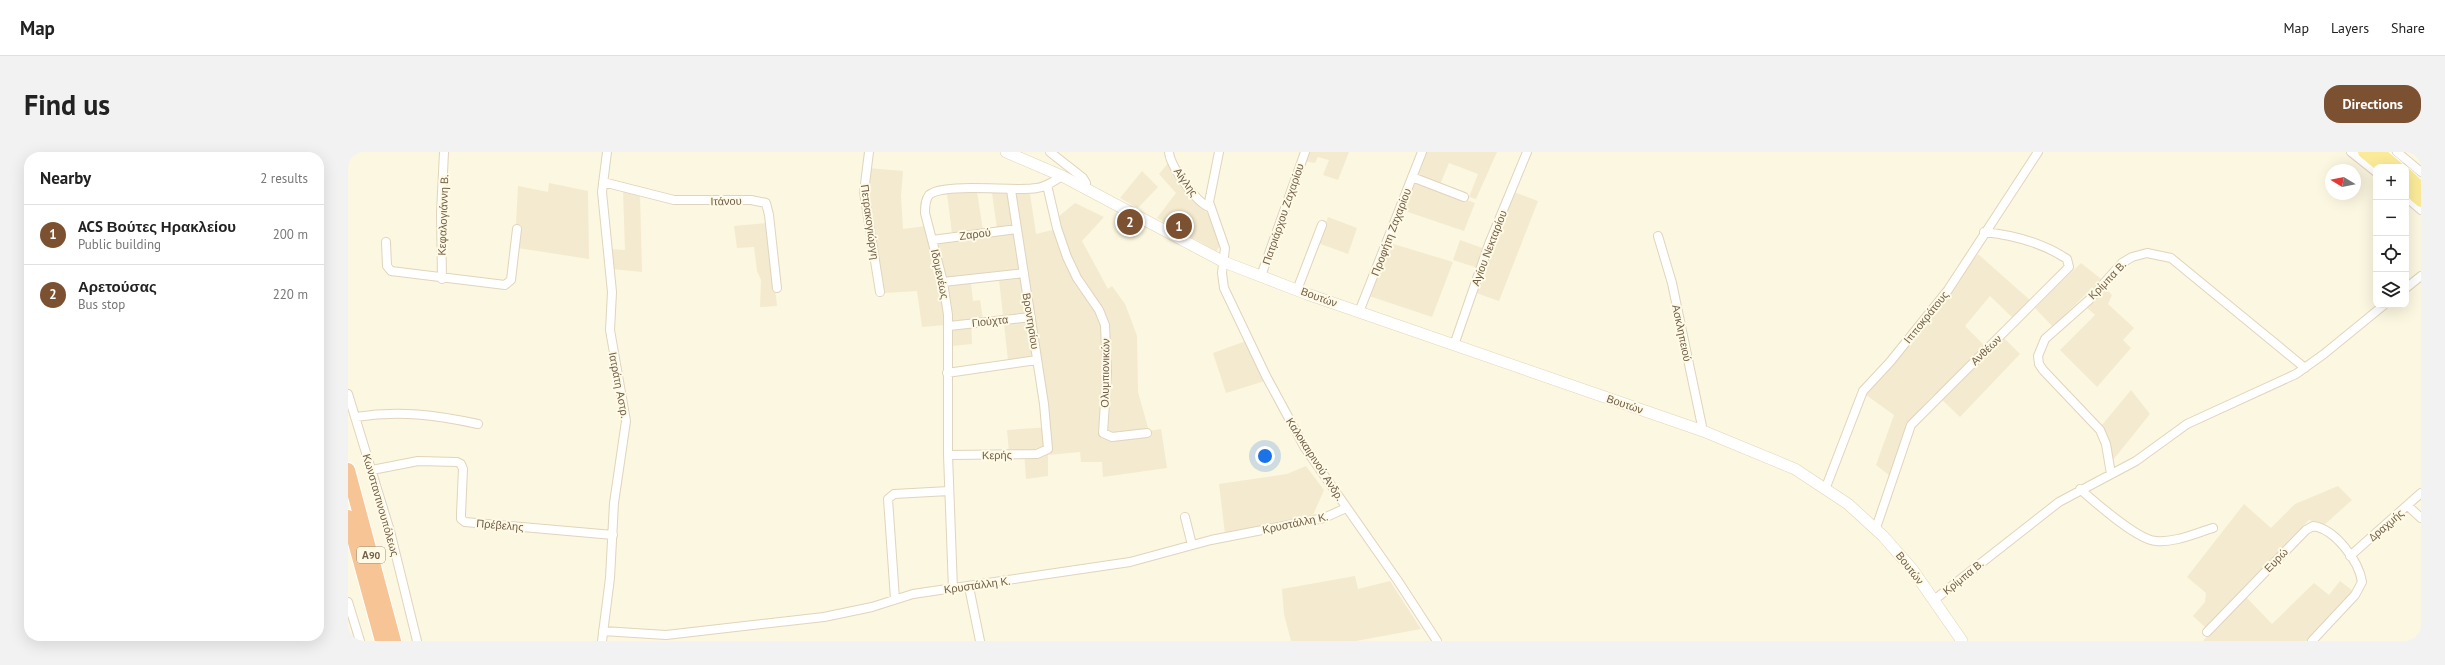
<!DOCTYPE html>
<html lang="en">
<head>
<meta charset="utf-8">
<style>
	body { margin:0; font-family:"PT Sans",sans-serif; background:#f2f2f2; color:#222 }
	.controls { position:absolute; right:12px; top:12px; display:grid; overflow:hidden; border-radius:8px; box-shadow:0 4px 16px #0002 }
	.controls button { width:36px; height:36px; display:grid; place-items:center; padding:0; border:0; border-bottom:1px solid #e0e0e0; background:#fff; color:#222; font:20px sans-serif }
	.compass { position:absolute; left:1977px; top:12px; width:36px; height:36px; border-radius:50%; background:#fff; box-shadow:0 4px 16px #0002; rotate:280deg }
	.you { position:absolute; left:917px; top:304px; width:14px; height:14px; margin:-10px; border:3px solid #fff; border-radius:50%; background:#1a73e8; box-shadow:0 0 0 6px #1a73e833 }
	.badge { display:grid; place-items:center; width:26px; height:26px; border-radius:50%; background:#7b5131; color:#fff; font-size:13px; font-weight:700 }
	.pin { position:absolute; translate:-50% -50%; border:2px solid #fff; box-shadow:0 1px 4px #0006 }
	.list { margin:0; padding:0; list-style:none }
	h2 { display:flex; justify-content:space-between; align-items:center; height:52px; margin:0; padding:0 16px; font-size:17px }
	h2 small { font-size:13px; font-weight:400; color:#767676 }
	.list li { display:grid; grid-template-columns:26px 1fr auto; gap:12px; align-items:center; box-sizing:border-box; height:60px; padding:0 16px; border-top:1px solid #e0e0e0 }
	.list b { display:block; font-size:15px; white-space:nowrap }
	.list p { margin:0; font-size:13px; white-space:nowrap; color:#767676 }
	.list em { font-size:13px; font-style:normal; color:#767676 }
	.icon { flex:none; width:22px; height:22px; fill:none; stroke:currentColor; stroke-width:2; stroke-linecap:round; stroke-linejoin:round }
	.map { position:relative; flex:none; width:2073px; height:489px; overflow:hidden; border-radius:16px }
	header { display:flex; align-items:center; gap:24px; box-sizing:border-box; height:56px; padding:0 20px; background:#fff; border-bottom:1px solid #e0e0e0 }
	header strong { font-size:19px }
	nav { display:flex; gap:22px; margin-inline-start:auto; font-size:14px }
	.intro { display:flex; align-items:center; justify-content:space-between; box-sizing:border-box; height:96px; padding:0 24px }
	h1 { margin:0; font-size:28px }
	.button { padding:10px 18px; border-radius:16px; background:#7b5131; color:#fff; font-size:14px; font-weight:700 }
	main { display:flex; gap:24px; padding:0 24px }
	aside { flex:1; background:#fff; border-radius:16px; box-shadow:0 4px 16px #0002 }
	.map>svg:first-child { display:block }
	.residential { fill:#f4eacf }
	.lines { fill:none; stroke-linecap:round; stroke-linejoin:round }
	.minor-casing { stroke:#e0d4bc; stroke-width:10 }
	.secondary-casing { stroke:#e2d4b7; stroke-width:12 }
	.primary-casing { stroke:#fff; stroke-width:14 }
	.motorway-casing { stroke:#fff; stroke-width:16 }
	.minor { stroke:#fff; stroke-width:8 }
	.secondary { stroke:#fff; stroke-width:11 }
	.primary { stroke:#fbeb98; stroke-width:12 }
	.motorway { stroke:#f7c496; stroke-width:14 }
	.labels { text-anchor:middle; stroke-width:4; stroke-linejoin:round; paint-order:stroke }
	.shield { fill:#fffae6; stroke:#9d8e77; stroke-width:1 }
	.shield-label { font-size:10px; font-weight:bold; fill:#736048 }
	.street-label { font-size:11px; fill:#736048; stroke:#fffae6 }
</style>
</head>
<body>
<header>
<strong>Map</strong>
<nav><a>Map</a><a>Layers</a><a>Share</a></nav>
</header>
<div class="intro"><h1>Find us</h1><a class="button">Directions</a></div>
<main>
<aside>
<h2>Nearby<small>2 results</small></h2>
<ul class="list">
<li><span class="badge">1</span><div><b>ACS Βούτες Ηρακλείου</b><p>Public building</p></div><em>200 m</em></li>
<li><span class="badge">2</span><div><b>Αρετούσας</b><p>Bus stop</p></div><em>220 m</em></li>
</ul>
</aside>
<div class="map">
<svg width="2073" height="489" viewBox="0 0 2073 489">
	<rect width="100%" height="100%" fill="#fcf7e0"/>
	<!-- residential -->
	<path class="residential" d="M960,0h41l-11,28 -15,-5 6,-15 -11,-3 -3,6 -11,-2z
		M1077,0h72l-21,47 -7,-2 9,-23 -29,-11 -11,26 37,14 -11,28 -62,-21z
		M821,10l22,34 20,21 11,27 -6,7 -59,-33 19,-25 -17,-19z
		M520,16l35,3 -2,25 2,33 23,-3 14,55 6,44 -24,2 -5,-36 -32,2 -17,-99z
		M794,19l16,16 -20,21 -18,-10z
		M201,31l39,8 1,68 -71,-11 3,-23 -5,-1 2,-38 30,6z
		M275,39l17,5 2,76 -30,-3 -2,-20 15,1z
		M629,40l7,45 14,-1 -6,-43 38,1 6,40 25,-6 -3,-11 17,-14 29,14 -22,24 26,48 4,-3 13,18 7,18 5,14 1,56 11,39 12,-2 6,39 -64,9 -1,-15h-21l-1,-10 -32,3v21l-22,3 -2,-28 -15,1 -2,-22 43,-3 -10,-72 -32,5 -10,-89 -28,4 3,26 7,-1 3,19 -12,2 1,23 -20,2v-39l-14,-64 15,-2 -6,-47z
		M1166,40l24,9 -39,100 -23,-8 15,-45z
		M980,65l29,11 -9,26 -30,-11z
		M420,71l9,83 -17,1 1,-27 -4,-9 -3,-24 -17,1 -3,-22z
		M1112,88l25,9 -7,19 -25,-8z
		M1042,91l63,19 -21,55 -63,-21z
		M1630,102l53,47 -17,18 -24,-23 -25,30 25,25 14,-13 16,16 -60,63 -24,-23 -4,2 -23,27 -20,52 -13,-10 18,-50 -28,-20 2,-6 36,-38z
		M1733,111l20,16 -48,48 -18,-19z
		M1757,136l7,7 -4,9 26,24 -11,12 8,8 -34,39 -37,-37 35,-35 -9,-8z
		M898,189l19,40 -39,12 -13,-40z
		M1783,238l19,24 -37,46 -5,-23 -6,-12z
		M958,314l18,24 -11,25 -88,19 -6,-50 68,-10z
		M1990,334l14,14 -28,25 -15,-5 -103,108 -13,-12 12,-14 1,-9 -19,-16 57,-73 27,24 24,-24z
		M1007,424l3,13 32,-8 31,48 -65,12h-65l-7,-27 -2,-25z
		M1992,429l13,10 -46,50h-104l43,-44 26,27 42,-41 15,12z"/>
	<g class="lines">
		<defs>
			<path id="minor" d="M521,0l-5,40 16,100
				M702,0l33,26 3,5 -1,6
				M821,0c1,14 27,50 40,55
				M871,0l-10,50 16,46 -3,25 2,15 42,88 39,72 93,133 39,60
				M2003,0l25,20
				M2049,0l24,20
				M1064,25l52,20
				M255,30l71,18h77l15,3 3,12 8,73
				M699,33l10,43 10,29 10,21 22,32 6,15 2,47 -4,61 9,4 35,-4
				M2058,45l15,13
				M1310,84l14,47 31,148
				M584,88l85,-11
				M38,90l1,24 4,5 114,14 6,-5 6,-51
				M913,124l44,-124
				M94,127l-1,-66 3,-61
				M595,130l81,-9
				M2058,136l15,-12
				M949,138l25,-65
				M1011,160l63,-160
				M601,174l82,-9
				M1106,193l35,-101 38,-92
				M599,221l90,-13
				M0,242l42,137 27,110
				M8,265c43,-7 80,-2 122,7
				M600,303l89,-1 11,-5 -4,-45 -33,-214
				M24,318l46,-9 39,1 4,2 2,5 -2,45v5l4,3 148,13
				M1763,322l-5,-30 -6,-14 -57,-60 -4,-6 -1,-8 7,-17 44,-39 33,-37 10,-6 15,-4 24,5 134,110
				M1478,335l37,-96 27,-29 58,-72 90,-138
				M1732,337c15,13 57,51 76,52 18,2 40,-8 57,-13
				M2060,354l13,12
				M837,365l7,28
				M1528,376l35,-103 158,-158 -2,-8c-26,-17 -53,-24 -83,-27
				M2002,404l71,-63
				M621,435l11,54
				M605,437l-5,-134v-140l-5,-33 -18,-69c0,-6 0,-13 4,-18 14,-13 86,-3 108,-7 9,-1 17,-7 25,-12
				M547,447l-7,-100 6,-5 55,-3
				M1586,448l125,-98 77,-41 51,-37 109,-50 28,-20 60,-49
				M0,450l12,39
				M255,479l63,4 158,-18 48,-10 41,-13 217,-32 81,-22 113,-22 22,-10
				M1859,480l99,-102 7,-4c22,3 46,35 49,56l-7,13 -43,46
				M254,489l8,-63 4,-75 12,-82 -16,-91 2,-38 -10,-100 5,-40"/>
			<path id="secondary" d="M658,0l56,24 162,86 83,32 396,137 92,38 53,35 35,32 29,33 50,72"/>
			<path id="primary" d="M2016,0l18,15
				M2031,0l18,15
				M2058,22l15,14
				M2058,36l15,13"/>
			<path id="motorway" d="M0,318l46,171
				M0,365l34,124"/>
		</defs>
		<!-- minor casing -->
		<use href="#minor" class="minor-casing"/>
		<!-- secondary casing -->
		<use href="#secondary" class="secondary-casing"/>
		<!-- primary casing -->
		<use href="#primary" class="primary-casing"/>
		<!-- motorway casing -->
		<use href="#motorway" class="motorway-casing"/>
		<!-- minor -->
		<use href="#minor" class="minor"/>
		<!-- secondary -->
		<use href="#secondary" class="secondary"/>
		<!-- primary -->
		<use href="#primary" class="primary"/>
		<!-- motorway -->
		<use href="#motorway" class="motorway"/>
	</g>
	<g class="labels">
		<!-- shield labels -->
		<rect class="shield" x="9" y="395" width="28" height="16" rx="3"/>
		<g class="shield-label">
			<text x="23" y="407">Α90</text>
		</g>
		<!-- street labels -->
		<g class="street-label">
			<text transform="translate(838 30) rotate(54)" y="4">Αίγλης</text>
			<text transform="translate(378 49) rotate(-1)" y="4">Ιτάνου</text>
			<text transform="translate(935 62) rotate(-71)" y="4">Πατριάρχου Ζαχαρίου</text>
			<text transform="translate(95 63) rotate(-88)" y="4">Κεφαλογιάννη Β.</text>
			<text transform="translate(522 70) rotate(82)" y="4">Πετρακογιώργη</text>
			<text transform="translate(1043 80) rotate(-69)" y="4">Προφήτη Ζαχαρίου</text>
			<text transform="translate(627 82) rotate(-7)" y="4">Ζαρού</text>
			<text transform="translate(1141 96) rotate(-69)" y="4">Αγίου Νεκταρίου</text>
			<text transform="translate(592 122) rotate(78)" y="4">Ιδομενέως</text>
			<text transform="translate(1759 128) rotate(-46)" y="4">Κρίμπα Β.</text>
			<text transform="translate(971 145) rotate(20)" y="4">Βουτών</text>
			<text transform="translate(1578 165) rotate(-51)" y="4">Ιπποκράτους</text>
			<text transform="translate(642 169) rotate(-6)" y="4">Γιούχτα</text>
			<text transform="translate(683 169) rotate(81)" y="4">Βροντησίου</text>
			<text transform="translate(1334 181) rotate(78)" y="4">Ασκληπειού</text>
			<text transform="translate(1638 198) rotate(-44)" y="4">Ανθέων</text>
			<text transform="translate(757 221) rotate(-89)" y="4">Ολυμπιονικών</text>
			<text transform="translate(271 233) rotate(79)" y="4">Ιατράτη Αστρ.</text>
			<text transform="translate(1277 252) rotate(19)" y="4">Βουτών</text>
			<text transform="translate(649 303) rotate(-1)" y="4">Κερής</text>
			<text transform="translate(967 307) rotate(57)" y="4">Καλοκαιρινού Ανδρ.</text>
			<text transform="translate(33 353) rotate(74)" y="4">Κωνσταντινουπόλεως</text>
			<text transform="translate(947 371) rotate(-12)" y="4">Κρυστάλλη Κ.</text>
			<text transform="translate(152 373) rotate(5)" y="4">Πρέβελης</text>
			<text transform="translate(2038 373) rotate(-41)" y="4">Δραχμής</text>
			<text transform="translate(1928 408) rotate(-46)" y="4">Ευρώ</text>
			<text transform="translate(1562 416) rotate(52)" y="4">Βουτών</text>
			<text transform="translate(1615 425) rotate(-39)" y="4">Κρίμπα Β.</text>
			<text transform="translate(629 433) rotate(-8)" y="4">Κρυστάλλη Κ.</text>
		</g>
	</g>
</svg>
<div class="controls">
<button>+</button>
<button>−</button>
<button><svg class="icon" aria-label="locate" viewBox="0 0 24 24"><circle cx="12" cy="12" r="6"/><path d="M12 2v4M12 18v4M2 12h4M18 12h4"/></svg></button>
<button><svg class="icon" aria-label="layers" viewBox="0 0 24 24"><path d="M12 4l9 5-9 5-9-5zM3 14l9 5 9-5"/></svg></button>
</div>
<svg class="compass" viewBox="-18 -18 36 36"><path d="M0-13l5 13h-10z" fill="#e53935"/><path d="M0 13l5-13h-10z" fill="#767676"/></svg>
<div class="you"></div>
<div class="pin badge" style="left:831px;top:74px">1</div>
<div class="pin badge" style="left:782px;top:70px">2</div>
</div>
</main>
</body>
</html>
